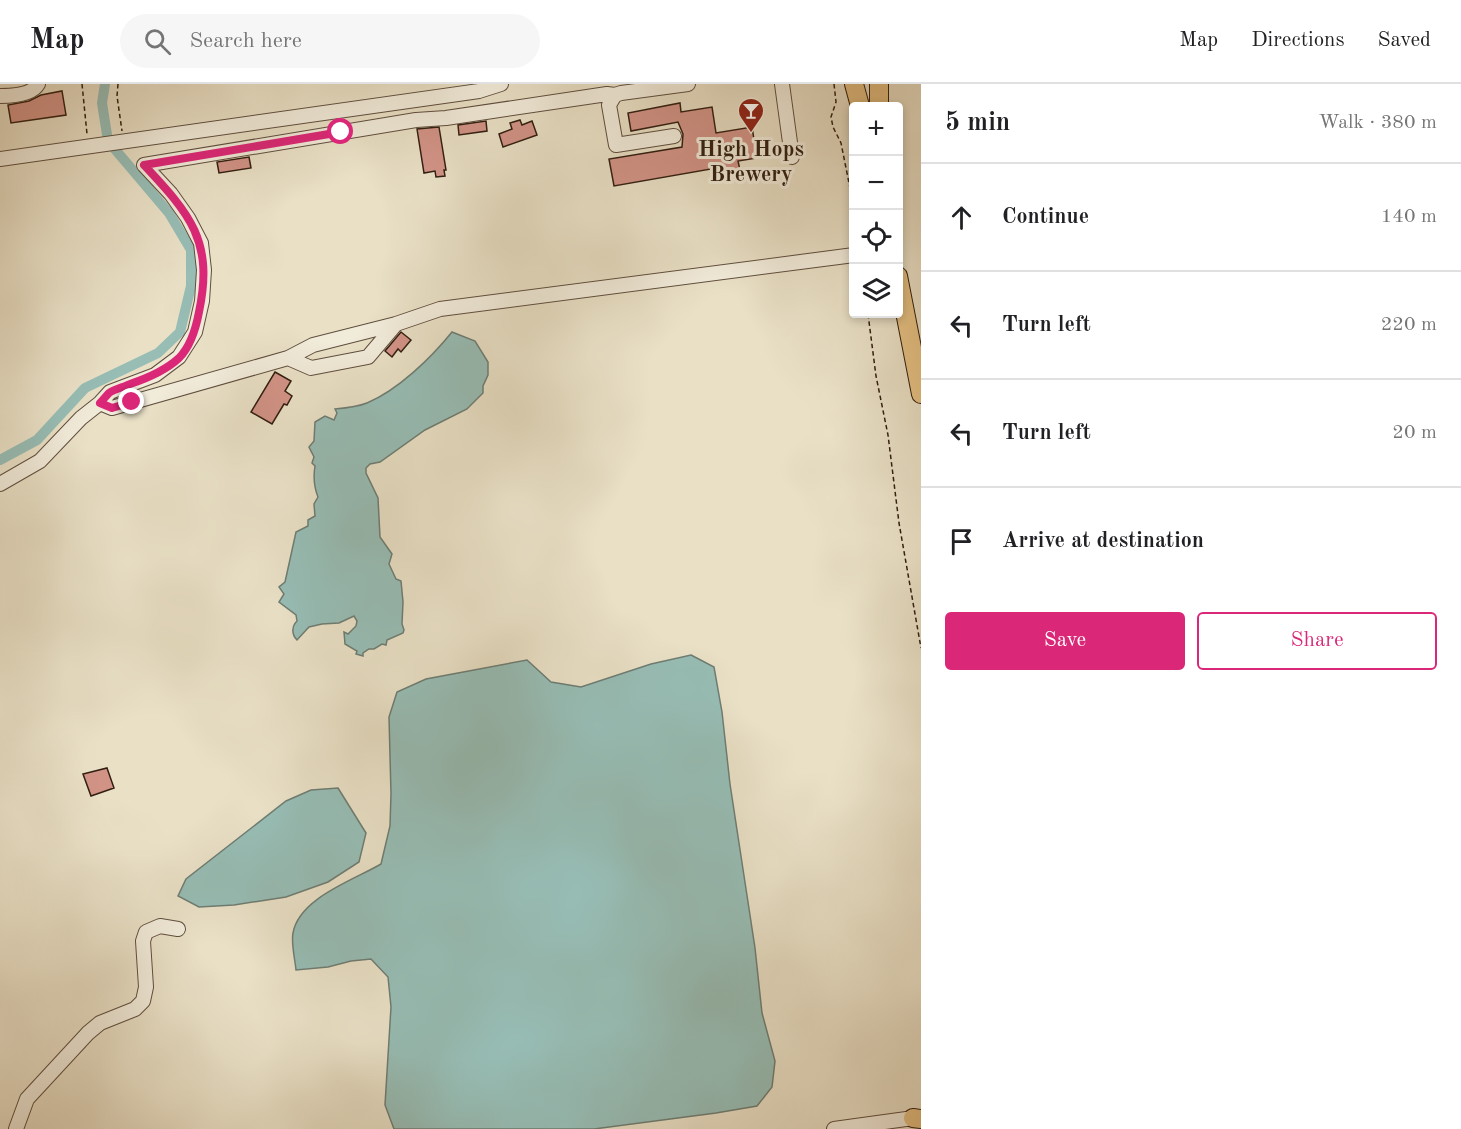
<!DOCTYPE html>
<html lang="en">
<head>
<meta charset="utf-8">
<style>
	body { margin:0; font-family:"Old Standard TT",serif; background:#f6f6f6; color:#202124 }
	.controls { position:absolute; right:18px; top:18px; display:grid; overflow:hidden; border-radius:6px; box-shadow:0 3px 9px #0003 }
	.controls button { width:54px; height:54px; display:grid; place-items:center; padding:0; border:0; border-bottom:2px solid #e0e0e0; background:#fff; color:#202124; font:30px sans-serif }
	.stop { position:absolute; width:18px; height:18px; margin:-14px; border:4px solid #db2777; border-radius:50%; background:#fff }
	.stop.end { background:#db2777; border-color:#fff; box-shadow:0 2px 6px #0008 }
	.list { margin:0; padding:0; list-style:none }
	h2 { display:flex; justify-content:space-between; align-items:center; height:78px; margin:0; padding:0 24px; font-size:26px }
	h2 small { font-size:20px; font-weight:400; color:#757577 }
	.list li { display:grid; grid-template-columns:39px 1fr auto; gap:18px; align-items:center; box-sizing:border-box; height:108px; padding:0 24px; border-top:2px solid #e0e0e0 }
	.list b { display:block; font-size:22px; white-space:nowrap }
	.list em { font-size:20px; font-style:normal; color:#757577 }
	.actions { display:flex; gap:12px; padding:18px 24px }
	.actions a { flex:1; padding:14px 0; border:2px solid #db2777; border-radius:6px; text-align:center; font-size:21px; color:#db2777 }
	.actions .main { background:#db2777; color:#fff }
	.icon { flex:none; width:33px; height:33px; fill:none; stroke:currentColor; stroke-width:2; stroke-linecap:round; stroke-linejoin:round }
	.map { position:relative; flex:none; width:921px; height:1045px; overflow:hidden }
	header { display:flex; align-items:center; gap:36px; box-sizing:border-box; height:84px; padding:0 30px; background:#fff; border-bottom:2px solid #e0e0e0 }
	header strong { font-size:28px }
	nav { display:flex; gap:33px; margin-inline-start:auto; font-size:21px }
	.search { width:420px; height:54px; background:#f6f6f6; display:flex; align-items:center; gap:15px; box-sizing:border-box; padding:0 21px; border-radius:33px; color:#757577; font-size:22px }
	main { display:flex }
	aside { flex:1; background:#fff }
	.map>svg:first-child { display:block }
	.water { fill:#97bdb5; stroke:#6e7d73; stroke-width:1.5 }
	.lines { fill:none; stroke-linecap:round; stroke-linejoin:round }
	.canal { stroke:#97bdb5; stroke-width:10 }
	.building { fill:#d29387; stroke:#311e11; stroke-width:1.5 }
	.minor-casing { stroke:#5f4e3e; stroke-width:16 }
	.major-casing { stroke:#311e11; stroke-width:20 }
	.path { stroke:#311e11; stroke-width:1.5; stroke-dasharray:4.5 3; stroke-linecap:butt }
	.minor { stroke:#f1ebda; stroke-width:14 }
	.major { stroke:#e4c083; stroke-width:18 }
	.route { stroke:#db2777; stroke-width:8 }
	.labels { text-anchor:middle; stroke-width:6; stroke-linejoin:round; paint-order:stroke }
	.poi-label { font-size:22px; font-weight:bold; fill:#311e11; stroke:#f1ebda }
</style>
</head>
<body>
<header>
<strong>Map</strong>
<div class="search"><svg class="icon" aria-label="search" viewBox="0 0 24 24"><circle cx="10" cy="10" r="6"/><path d="M15 15l6 6"/></svg>Search here</div>
<nav><a>Map</a><a>Directions</a><a>Saved</a></nav>
</header>
<main>
<div class="map">
<svg width="921" height="1045" viewBox="0 0 921 1045">
	<rect width="100%" height="100%" fill="#e9e0c6"/>
	<filter id="stains"><feTurbulence type="fractalNoise" baseFrequency=".00333" numOctaves="4"/><feColorMatrix values="0 0 0 0 .2 0 0 0 0 .09 0 0 0 0 .02 0 0 0 .5 -.17"/></filter>
	<radialGradient id="worn" r=".72"><stop offset=".6" stop-color="#630" stop-opacity="0"/><stop offset="1" stop-color="#630" stop-opacity=".3"/></radialGradient>
	<!-- water -->
	<path class="water" d="M452,248l23,9 13,21v13l-5,11v7l-16,16 -42,21 -45,32 -10,2 -4,4v5l12,25 2,39 12,17 -3,10 7,15 5,2 2,21 -1,22 2,6 -1,3 -16,7 -1,5 -4,-1 -8,5h-5l-6,4v3l-7,-2 1,-3 -12,-7 -1,-12 4,2 8,-8 1,-5 -3,-5 -15,7 -17,1 -13,3 -12,13c-6,-6 -5,-14 0,-19l-1,-6 -17,-13 5,-8 -5,-7 6,-5 11,-50 12,-6v-6l7,-4 -1,-12 4,-7c-4,-10 -5,-19 -3,-31l-3,-3 2,-6 -5,-10 5,-6 1,-19 10,-6 9,4 3,-7 -2,-4c11,-1 22,-2 32,-6 31,-13 64,-45 85,-71z
		M691,571l23,12 8,45 8,72 25,164 7,65 13,48 -3,26 -15,19 -41,7 -122,16h-200l-9,-24 6,-98 -3,-30 -17,-18 -20,2 -23,6 -32,3c-1,-11 -5,-26 -3,-37 6,-35 61,-53 88,-69l9,-38 1,-32 -2,-77 8,-25 29,-13 101,-19 24,22 30,5 70,-23z
		M338,704l28,45 -7,29 -31,20 -42,15 -52,8 -35,2 -21,-11 8,-17 100,-78 25,-11z"/>
	<g class="lines">
		<!-- canal -->
		<path class="canal" d="M0,376l37,-20 48,-52 73,-35 22,-21 11,-46v-36l-22,-37 -61,-72 -6,-38 3,-19"/>
	</g>
	<!-- building -->
	<path class="building" d="M62,7l4,24 -55,8 -3,-18 21,-4 12,-6z
		M680,19l1,9 31,-5 4,26 36,-6 5,31 -19,3 2,9 -14,2 -3,-1 -1,-4 -108,19 -5,-27 73,-12 1,-13 -5,-12 -47,9 -3,-18z
		M520,36l2,5 10,-4 5,14 -34,12 -4,-13 13,-5 -2,-6z
		M486,37l1,10 -28,4 -1,-10z
		M439,43l7,43h-2l1,6 -9,1 -1,-6 -11,2 -7,-44z
		M249,73l2,11 -32,5 -2,-11z
		M401,248l10,8 -10,12 -3,-3 -6,8 -7,-6z
		M275,288l16,9 -6,10 7,5 -5,9 -3,-1 -12,20 -21,-12z
		M107,684l7,20 -23,8 -8,-22z"/>
	<g class="lines">
		<defs>
			<path id="minor" d="M782,0l10,73
				M0,12c12,0 32,-1 38,-12
				M674,52l-58,9 -7,-40 6,-10 6,-2 67,-9
				M0,75l479,-68 22,-7
				M144,81l272,-45 30,-2 161,-24 8,1
				M288,274l25,-13 83,-21
				M100,319l12,5 176,-50 23,10 57,-11 28,-33 44,-15 414,-54
				M0,400l40,-23 41,-43 19,-15 10,-11 45,-17 24,-18 16,-25 7,-31 2,-31 -3,-27 -13,-25 -17,-24 -27,-29
				M16,1045l11,-30 61,-66 12,-10 35,-14 8,-8 3,-14 -3,-46 3,-9 14,-6 18,3
				M834,1045l87,-12"/>
			<path id="major" d="M854,0l6,22
				M879,0v22
				M898,192l23,118
				M913,1034l8,1"/>
		</defs>
		<!-- minor casing -->
		<use href="#minor" class="minor-casing"/>
		<!-- major casing -->
		<use href="#major" class="major-casing"/>
		<!-- path -->
		<path class="path" d="M82,0l5,50
			M118,0l-1,12 5,35
			M834,0l2,18 -5,15 2,10 8,16 13,65
			M868,230l8,62 12,59 11,88 22,125"/>
		<!-- minor -->
		<use href="#minor" class="minor"/>
		<!-- major -->
		<use href="#major" class="major"/>
	</g>
	<g class="lines">
		<!-- route -->
		<path class="route" d="M132,318l-20,6 -12,-5c3,-3 6,-7 9,-10 6,-4 15,-6 21,-9 18,-6 35,-13 49,-26 12,-12 17,-30 20,-46 15,-71 -9,-98 -55,-147l197,-33"/>
	</g>
	<!-- icons -->
	<defs>
		<symbol id="bar-pin" viewBox="-11 -11 22 30"><path d="M0 17L-7.5 6A9.5 9.5 0 1 1 7.5 6Z" fill="#8f2418" stroke="#f1ebda"/><path d="M-6-5H6L.8 .8V4.5H3.5V6h-7V4.5H-.8V.8Z" fill="#fff"/></symbol>
	</defs>
	<g fill-rule="evenodd">
		<use href="#bar-pin" x="736" y="12" width="30" height="40"/>
	</g>
	<g class="labels">
		<!-- poi labels -->
		<g class="poi-label">
			<text x="751" y="72">High Hops<tspan x="751" dy="25">Brewery</tspan></text>
		</g>
	</g>
	<rect width="100%" height="100%" filter="url(#stains)"/>
	<rect width="100%" height="100%" fill="url(#worn)"/>
</svg>
<div class="controls">
<button>+</button>
<button>−</button>
<button><svg class="icon" aria-label="locate" viewBox="0 0 24 24"><circle cx="12" cy="12" r="6"/><path d="M12 2v4M12 18v4M2 12h4M18 12h4"/></svg></button>
<button><svg class="icon" aria-label="layers" viewBox="0 0 24 24"><path d="M12 4l9 5-9 5-9-5zM3 14l9 5 9-5"/></svg></button>
</div>
<div class="stop" style="left:341px;top:48px"></div>
<div class="stop end" style="left:132px;top:318px"></div>
</div>
<aside>
<h2>5 min<small>Walk · 380 m</small></h2>
<ul class="list">
<li><svg class="icon" aria-label="ahead" viewBox="0 0 24 24"><path d="M12 20V5M6 11l6-6 6 6"/></svg><div><b>Continue</b></div><em>140 m</em></li>
<li><svg class="icon" aria-label="left" viewBox="0 0 24 24"><path d="M17 20v-9H6M10 6l-5 5 5 5"/></svg><div><b>Turn left</b></div><em>220 m</em></li>
<li><svg class="icon" aria-label="left" viewBox="0 0 24 24"><path d="M17 20v-9H6M10 6l-5 5 5 5"/></svg><div><b>Turn left</b></div><em>20 m</em></li>
<li><svg class="icon" aria-label="arrive" viewBox="0 0 24 24"><path d="M6 21V4h12l-3 4 3 4H6"/></svg><div><b>Arrive at destination</b></div></li>
</ul>
<div class="actions"><a class="main">Save</a><a>Share</a></div>
</aside>
</main>
</body>
</html>
